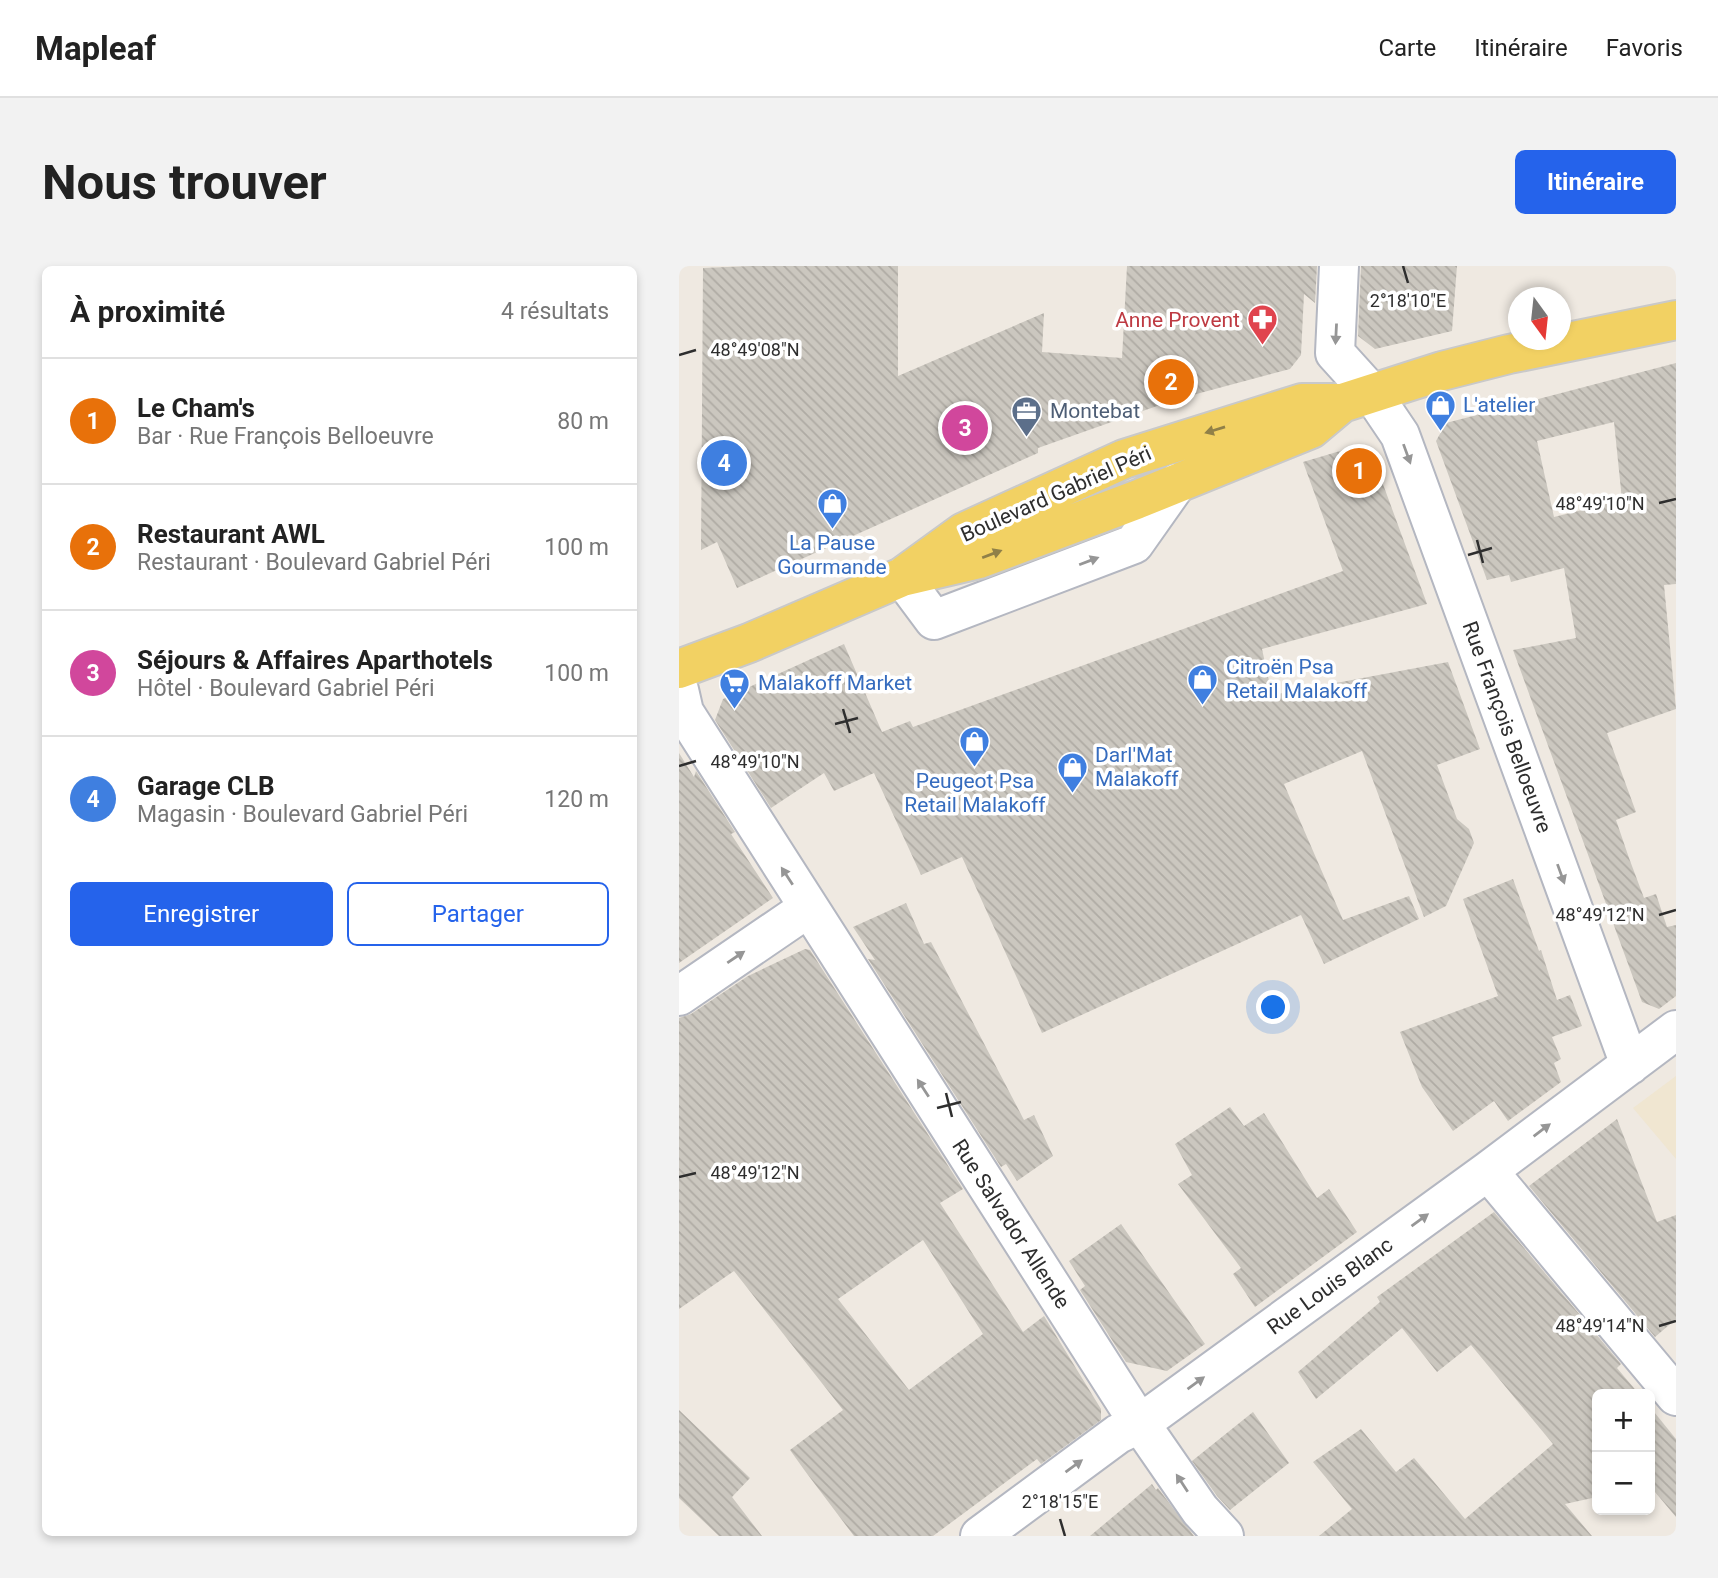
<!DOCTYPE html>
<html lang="fr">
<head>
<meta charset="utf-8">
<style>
	body { margin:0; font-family:Roboto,sans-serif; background:#f2f2f2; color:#222 }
	.controls { position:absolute; right:21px; bottom:21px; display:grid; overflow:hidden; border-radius:10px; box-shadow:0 4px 10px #0003 }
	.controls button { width:63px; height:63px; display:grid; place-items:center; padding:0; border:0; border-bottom:2px solid #e0e0e0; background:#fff; color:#222; font:35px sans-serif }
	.compass { position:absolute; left:829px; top:21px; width:63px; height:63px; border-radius:50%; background:#fff; box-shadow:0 4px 10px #0003; rotate:165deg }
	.you { position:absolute; left:595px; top:742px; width:24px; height:24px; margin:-18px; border:5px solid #fff; border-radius:50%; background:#1a73e8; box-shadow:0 0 0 10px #1a73e833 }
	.badge { display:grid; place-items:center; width:46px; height:46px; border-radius:50%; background:#2563eb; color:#fff; font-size:23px; font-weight:700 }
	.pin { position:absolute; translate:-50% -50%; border:4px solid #fff; box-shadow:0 2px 7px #0006 }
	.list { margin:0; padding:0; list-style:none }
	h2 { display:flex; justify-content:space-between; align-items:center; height:91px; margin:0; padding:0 28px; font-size:30px }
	h2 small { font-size:23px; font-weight:400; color:#767676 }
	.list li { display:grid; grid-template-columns:46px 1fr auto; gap:21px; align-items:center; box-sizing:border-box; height:126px; padding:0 28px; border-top:2px solid #e0e0e0 }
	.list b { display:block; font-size:26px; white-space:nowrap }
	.list p { margin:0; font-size:23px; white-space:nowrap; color:#767676 }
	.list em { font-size:23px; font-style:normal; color:#767676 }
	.actions { display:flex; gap:14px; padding:21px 28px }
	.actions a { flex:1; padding:16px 0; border:2px solid #2563eb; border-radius:10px; text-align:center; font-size:24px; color:#2563eb }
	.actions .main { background:#2563eb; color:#fff }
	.map { position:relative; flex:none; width:997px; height:1270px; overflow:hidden; border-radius:10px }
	header { display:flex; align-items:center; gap:42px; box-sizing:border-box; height:98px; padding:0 35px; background:#fff; border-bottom:2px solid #e0e0e0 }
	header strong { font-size:33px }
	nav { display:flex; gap:38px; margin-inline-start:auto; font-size:24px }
	.intro { display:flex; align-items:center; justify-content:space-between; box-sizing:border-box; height:168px; padding:0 42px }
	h1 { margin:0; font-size:49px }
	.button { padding:18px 32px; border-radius:10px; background:#2563eb; color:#fff; font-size:24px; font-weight:700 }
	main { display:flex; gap:42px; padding:0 42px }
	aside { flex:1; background:#fff; border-radius:10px; box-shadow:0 4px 10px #0003 }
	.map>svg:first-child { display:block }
	.education { fill:#f0e6d1 }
	.building { fill:url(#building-back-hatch); fill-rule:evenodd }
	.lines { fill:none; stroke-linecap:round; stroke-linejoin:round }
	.minor-casing { stroke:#b4b7c1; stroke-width:42 }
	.major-casing { stroke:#c9c9c9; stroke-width:42 }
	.minor { stroke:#fff; stroke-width:38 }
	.major { stroke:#f2d163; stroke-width:38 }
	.oneway { fill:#969696 }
	.oneway2 { fill:#908048 }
	.ticks { fill:none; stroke:#2e2e2e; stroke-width:2.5 }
	.labels { text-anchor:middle; stroke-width:7; stroke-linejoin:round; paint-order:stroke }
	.health-label { font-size:21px; fill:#be3a42; stroke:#fff; text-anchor:end }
	.shop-label { font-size:21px; fill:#366cbe; stroke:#fff; text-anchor:start }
	.service-label { font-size:21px; fill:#4e5e75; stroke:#fff; text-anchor:start }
	.street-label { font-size:21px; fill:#2e2e2e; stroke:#fff }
	.ticks-label { font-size:18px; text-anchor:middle; fill:#2e2e2e; stroke:#fff; stroke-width:7; stroke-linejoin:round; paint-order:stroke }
</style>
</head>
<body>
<header>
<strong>Mapleaf</strong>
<nav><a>Carte</a><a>Itinéraire</a><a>Favoris</a></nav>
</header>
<div class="intro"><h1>Nous trouver</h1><a class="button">Itinéraire</a></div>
<main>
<aside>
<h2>À proximité<small>4 résultats</small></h2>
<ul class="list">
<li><span class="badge" style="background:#e8710a">1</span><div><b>Le Cham's</b><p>Bar · Rue François Belloeuvre</p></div><em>80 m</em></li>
<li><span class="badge" style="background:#e8710a">2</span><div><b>Restaurant AWL</b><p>Restaurant · Boulevard Gabriel Péri</p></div><em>100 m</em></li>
<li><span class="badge" style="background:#d1479c">3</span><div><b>Séjours &amp; Affaires Aparthotels</b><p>Hôtel · Boulevard Gabriel Péri</p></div><em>100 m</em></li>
<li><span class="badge" style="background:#3f7fe0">4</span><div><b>Garage CLB</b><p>Magasin · Boulevard Gabriel Péri</p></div><em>120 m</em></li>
</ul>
<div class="actions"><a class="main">Enregistrer</a><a>Partager</a></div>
</aside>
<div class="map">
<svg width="997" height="1270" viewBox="0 0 997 1270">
	<defs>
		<pattern id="building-back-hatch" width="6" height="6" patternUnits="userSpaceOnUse" patternTransform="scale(1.75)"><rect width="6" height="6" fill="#cbc7bf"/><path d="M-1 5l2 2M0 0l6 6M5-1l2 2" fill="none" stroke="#afaba4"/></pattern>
	</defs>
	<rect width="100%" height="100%" fill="#efe9e1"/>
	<!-- education -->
	<path class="education" d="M997,810v83l-43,-51z"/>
	<!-- building -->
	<path class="building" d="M72,0h147v110l146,-63 -2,39 80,6 5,-92h190l-2,37 -11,-9 -3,61 -11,14 -116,31 -136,48v5l-301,135 -20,-46 -16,8 2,-282z
		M682,0h96l-5,65 -77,18 -17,-13z
		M997,97v221l-12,1 12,124 -69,24 29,79 -20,8 13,38 15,40 12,-4 11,33 9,-2v71l-17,13 -17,-7 -129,-352 63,-12 -12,-70 -53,14 -2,-7 -22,5 -51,-139 10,-18zM935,156l8,78 -68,17 -17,-76z
		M678,180l16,11 54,147 -165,45 10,46 176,-33 32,87 -43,16 20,54 12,10 5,14 -28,63 -22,11 -62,-166 -78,33 59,136 66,-24 10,23 -95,45 -23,-49 -259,118 -80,-176 -41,18 -47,-102 -40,18 -10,-18 -53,35 -56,-88 8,-21 121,-55 38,88 28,-11 3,6 430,-156 -40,-109z
		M0,487l15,24 2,-6 39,61 -4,2 42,64 -94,65z
		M834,613l26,72 2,-1 16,50 13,-5 12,31 -30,11 9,22 -7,4 7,19 -53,39 -14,-20 -41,30 -31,-44 -22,-55 98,-36 -35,-97z
		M227,637l18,41 7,-2 93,178 10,-5 19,41 -36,25 -11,-17 -5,3 -133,-208 7,1 -22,-33z
		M126,683l5,1 153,239 -23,14 83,129 21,-16 57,93v11l-60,44 -4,-5 -104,77h-79l-49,-65 -15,-21 53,-40 -109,-139 -55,38v-291l12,-4 57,-38zM244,974l60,94 -74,56 -71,-91z
		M551,841l14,19 20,-13 53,85 12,-9 28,43 -102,75 -22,-33 8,-6 -63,-84 14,-9 -17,-31z
		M938,853l40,103 19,-7v104l-21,18 -126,-151z
		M815,946l127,152 -4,4 22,26h-42v103l-32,7 27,32h-273l33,-27 -39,-47 48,-33 35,43 18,-14 51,61 88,-75 -82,-99 -34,27 -35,-44 -86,71 -18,-27 82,-70 -3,-5z
		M442,958l84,120 -38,27 -41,-9 -46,-72 5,-4 -16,-25z
		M971,1141l26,32v78l-26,-31z
		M0,1144l71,68 -18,19 30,39h-43l-40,-38z
		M574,1146l36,51 -59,47 -13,-14 -25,-35z
		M473,1218l4,6 2,-2 36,48h-104z"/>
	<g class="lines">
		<defs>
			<path id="minor" d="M660,0l-4,87 38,42 27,40 230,630
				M223,311l32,43 200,-76 43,-61
				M0,424l5,22 444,694 72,104 24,26
				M0,730l129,-88
				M809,905l188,225
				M301,1270l138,-102 23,-11 347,-252 188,-141"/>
			<path id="major" d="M223,311l62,-45 160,-73 178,-56h40l100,-32 67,-17 167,-34
				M0,403l70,-26 153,-66 77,-18 157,-59 175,-71 31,-26"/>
		</defs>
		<!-- minor casing -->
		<use href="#minor" class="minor-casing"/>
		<!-- major casing -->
		<use href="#major" class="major-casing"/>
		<!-- minor -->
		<use href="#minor" class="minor"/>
		<!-- major -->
		<use href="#major" class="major"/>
	</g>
	<!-- one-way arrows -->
	<defs><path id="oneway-solid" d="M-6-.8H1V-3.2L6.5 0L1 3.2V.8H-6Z" transform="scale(1.75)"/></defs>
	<g class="oneway">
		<use href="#oneway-solid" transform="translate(657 68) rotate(93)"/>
		<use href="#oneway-solid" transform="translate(728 188) rotate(70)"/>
		<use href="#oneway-solid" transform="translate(410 295) rotate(-21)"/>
		<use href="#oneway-solid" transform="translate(882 608) rotate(70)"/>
		<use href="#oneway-solid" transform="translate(108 610) rotate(-123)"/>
		<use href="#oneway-solid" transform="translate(57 691) rotate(-34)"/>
		<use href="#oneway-solid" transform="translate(244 822) rotate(-123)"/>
		<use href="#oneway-solid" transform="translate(863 864) rotate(-37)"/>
		<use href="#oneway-solid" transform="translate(741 954) rotate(-36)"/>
		<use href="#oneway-solid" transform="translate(517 1117) rotate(-36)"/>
		<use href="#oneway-solid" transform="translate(395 1200) rotate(-36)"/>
		<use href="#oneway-solid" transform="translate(503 1217) rotate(-123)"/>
	</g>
	<g class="oneway2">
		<use href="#oneway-solid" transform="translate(536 164) rotate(163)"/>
		<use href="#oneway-solid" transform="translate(313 288) rotate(-21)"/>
	</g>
	<!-- ticks -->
	<path class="ticks" d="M724,0l5,17M0,89l17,-5M980,237l17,-4M798,274l6,23M789,289l24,-7M164,443l7,24M156,458l23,-6M0,500l17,-5M980,649l17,-5M267,827l6,24M258,842l24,-6M0,911l17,-4M980,1060l17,-5M381,1253l5,17"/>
	<!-- icons -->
	<defs>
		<symbol id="pharmacy-pin" viewBox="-11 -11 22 30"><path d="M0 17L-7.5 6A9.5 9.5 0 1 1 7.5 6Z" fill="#e0444e" stroke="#fff"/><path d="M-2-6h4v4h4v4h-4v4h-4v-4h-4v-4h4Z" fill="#fff"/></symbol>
		<symbol id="shop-pin" viewBox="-11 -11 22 30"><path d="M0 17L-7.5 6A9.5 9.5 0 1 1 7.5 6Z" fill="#3f7fe0" stroke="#fff"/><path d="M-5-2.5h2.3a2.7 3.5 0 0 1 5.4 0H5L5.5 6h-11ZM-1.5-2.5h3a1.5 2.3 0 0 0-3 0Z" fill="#fff"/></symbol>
		<symbol id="office-pin" viewBox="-11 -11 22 30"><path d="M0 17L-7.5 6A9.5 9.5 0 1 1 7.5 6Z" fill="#5c6f8a" stroke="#fff"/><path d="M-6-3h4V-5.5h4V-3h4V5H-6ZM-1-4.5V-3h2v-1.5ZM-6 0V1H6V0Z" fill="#fff"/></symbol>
		<symbol id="supermarket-pin" viewBox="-11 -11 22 30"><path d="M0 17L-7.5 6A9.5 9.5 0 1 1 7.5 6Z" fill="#3f7fe0" stroke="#fff"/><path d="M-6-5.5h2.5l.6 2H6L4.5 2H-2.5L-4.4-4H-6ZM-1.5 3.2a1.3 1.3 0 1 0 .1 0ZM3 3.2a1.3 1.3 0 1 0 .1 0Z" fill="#fff"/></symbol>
	</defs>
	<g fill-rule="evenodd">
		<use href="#pharmacy-pin" x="566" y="36" width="35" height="47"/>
		<use href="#shop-pin" x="744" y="122" width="35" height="47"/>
		<use href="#office-pin" x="330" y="128" width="35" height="47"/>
		<use href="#shop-pin" x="136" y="220" width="35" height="47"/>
		<use href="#shop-pin" x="506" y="396" width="35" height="47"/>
		<use href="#supermarket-pin" x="38" y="400" width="35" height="47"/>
		<use href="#shop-pin" x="278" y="458" width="35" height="47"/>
		<use href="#shop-pin" x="376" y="484" width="35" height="47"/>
	</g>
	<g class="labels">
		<!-- health labels -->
		<g class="health-label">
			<text x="561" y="61">Anne Provent</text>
		</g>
		<!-- shop labels -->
		<g class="shop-label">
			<text x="784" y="146">L'atelier</text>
			<text x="153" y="284" text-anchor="middle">La Pause<tspan x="153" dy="24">Gourmande</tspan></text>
			<text x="547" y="408">Citroën Psa<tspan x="547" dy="24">Retail Malakoff</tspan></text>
			<text x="79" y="424">Malakoff Market</text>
			<text x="416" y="496">Darl'Mat<tspan x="416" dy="24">Malakoff</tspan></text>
			<text x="296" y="522" text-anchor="middle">Peugeot Psa<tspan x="296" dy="24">Retail Malakoff</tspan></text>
		</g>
		<!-- service labels -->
		<g class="service-label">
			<text x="371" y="152">Montebat</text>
		</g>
		<!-- street labels -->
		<g class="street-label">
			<text transform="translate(377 228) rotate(-24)" y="7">Boulevard Gabriel Péri</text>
			<text transform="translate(828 461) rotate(70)" y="7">Rue François Belloeuvre</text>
			<text transform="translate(332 958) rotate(57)" y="7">Rue Salvador Allende</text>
			<text transform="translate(651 1020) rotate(-36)" y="7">Rue Louis Blanc</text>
		</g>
	</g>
	<g class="ticks-label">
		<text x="729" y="41">2°18'10"E</text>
		<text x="76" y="90">48°49'08"N</text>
		<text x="921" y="244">48°49'10"N</text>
		<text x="76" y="502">48°49'10"N</text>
		<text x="921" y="655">48°49'12"N</text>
		<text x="76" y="913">48°49'12"N</text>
		<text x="921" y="1066">48°49'14"N</text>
		<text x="381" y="1242">2°18'15"E</text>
	</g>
</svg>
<div class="controls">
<button>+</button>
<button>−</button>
</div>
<svg class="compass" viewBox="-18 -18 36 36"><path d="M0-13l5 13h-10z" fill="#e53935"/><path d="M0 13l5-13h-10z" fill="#767676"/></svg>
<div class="you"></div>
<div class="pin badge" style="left:680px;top:205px;background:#e8710a">1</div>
<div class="pin badge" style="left:492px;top:116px;background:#e8710a">2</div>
<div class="pin badge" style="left:286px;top:162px;background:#d1479c">3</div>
<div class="pin badge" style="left:45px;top:197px;background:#3f7fe0">4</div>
</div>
</main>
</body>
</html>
